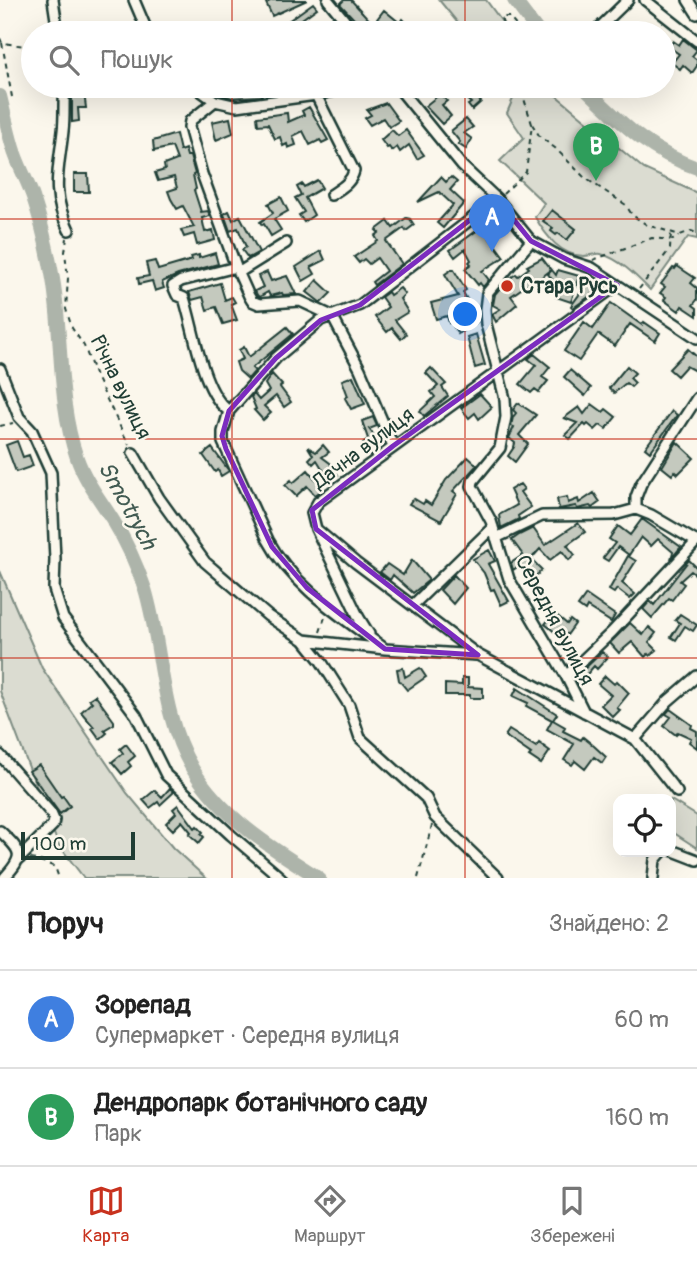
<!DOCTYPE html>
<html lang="uk">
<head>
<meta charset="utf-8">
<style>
	body { margin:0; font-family:Pangolin,sans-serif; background:#f6f6f6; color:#222 }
	.controls { position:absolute; right:21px; bottom:21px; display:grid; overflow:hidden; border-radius:14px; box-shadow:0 7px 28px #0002 }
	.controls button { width:63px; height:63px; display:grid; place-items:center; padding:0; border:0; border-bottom:2px solid #e0e0e0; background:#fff; color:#222; font:35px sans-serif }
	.scale { position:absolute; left:21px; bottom:18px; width:114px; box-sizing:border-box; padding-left:7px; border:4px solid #1f3d34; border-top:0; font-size:19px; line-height:24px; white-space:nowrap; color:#1f3d34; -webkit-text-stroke:5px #fbf7ec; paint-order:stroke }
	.you { position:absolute; left:466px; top:315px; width:24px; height:24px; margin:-18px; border:5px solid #fff; border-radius:50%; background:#1a73e8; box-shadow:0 0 0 10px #1a73e833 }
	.badge { display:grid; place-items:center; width:46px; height:46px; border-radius:50%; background:#c8321e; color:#fff; font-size:23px; font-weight:700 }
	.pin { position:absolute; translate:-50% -58px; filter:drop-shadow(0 2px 4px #0008) }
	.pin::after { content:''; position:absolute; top:37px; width:24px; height:21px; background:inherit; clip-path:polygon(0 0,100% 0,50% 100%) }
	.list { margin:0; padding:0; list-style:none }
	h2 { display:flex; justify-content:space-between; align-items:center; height:91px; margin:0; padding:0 28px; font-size:30px }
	h2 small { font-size:23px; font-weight:400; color:#767676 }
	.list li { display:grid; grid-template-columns:46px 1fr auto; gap:21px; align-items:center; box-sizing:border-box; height:98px; padding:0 28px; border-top:2px solid #e0e0e0 }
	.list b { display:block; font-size:26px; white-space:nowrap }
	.list p { margin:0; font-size:23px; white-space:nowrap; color:#767676 }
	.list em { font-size:23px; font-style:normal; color:#767676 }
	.icon { flex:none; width:38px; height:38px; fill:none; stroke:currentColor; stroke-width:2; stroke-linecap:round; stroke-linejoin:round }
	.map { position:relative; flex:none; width:697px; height:878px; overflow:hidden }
	.search { position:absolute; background:#fff; box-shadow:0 7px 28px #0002; left:21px; right:21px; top:21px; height:77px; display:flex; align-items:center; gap:18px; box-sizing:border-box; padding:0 24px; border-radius:38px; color:#767676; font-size:26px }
	.sheet { height:287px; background:#fff }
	nav { display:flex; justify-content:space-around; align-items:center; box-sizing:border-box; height:98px; border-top:2px solid #e0e0e0; background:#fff; font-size:19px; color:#767676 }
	nav a { display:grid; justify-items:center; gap:4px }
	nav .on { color:#c8321e }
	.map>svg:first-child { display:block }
	.green { fill:#dbdcd1; stroke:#7d8c82; stroke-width:2 }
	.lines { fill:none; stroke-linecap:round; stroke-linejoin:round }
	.river { stroke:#adb4aa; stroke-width:14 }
	.building { fill:#c4c9be; stroke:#1f3d34; stroke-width:2 }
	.minor-casing { stroke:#1f3d34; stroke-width:14 }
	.path { stroke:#1f3d34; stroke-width:2; stroke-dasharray:5 5; stroke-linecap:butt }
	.minor { stroke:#fbf7ec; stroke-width:9 }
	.marked { fill:none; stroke:#7b2cbf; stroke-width:5; stroke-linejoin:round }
	.grid { fill:none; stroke:#c8321e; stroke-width:2; stroke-opacity:0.55 }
	.poi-dot { fill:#c8321e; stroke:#fbf7ec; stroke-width:2.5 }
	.labels { text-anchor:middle; stroke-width:5; stroke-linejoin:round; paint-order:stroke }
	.poi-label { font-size:21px; font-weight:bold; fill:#1f3d34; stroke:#fbf7ec; text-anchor:start }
	.street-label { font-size:21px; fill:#1f3d34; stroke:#fbf7ec }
	.water-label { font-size:23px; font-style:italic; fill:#425b52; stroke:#fbf7ec }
</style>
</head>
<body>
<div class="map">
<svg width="697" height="878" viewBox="0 0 697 878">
	<rect width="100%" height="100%" fill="#fbf7ec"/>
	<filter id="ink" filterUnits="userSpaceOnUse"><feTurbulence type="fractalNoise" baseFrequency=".0143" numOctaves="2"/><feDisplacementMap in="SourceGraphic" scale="14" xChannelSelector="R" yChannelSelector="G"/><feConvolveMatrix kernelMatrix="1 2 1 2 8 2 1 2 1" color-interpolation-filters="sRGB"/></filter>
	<g filter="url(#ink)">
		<!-- green -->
		<path class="green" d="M439,0h47l24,33h-44z
			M508,86h39l5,6 92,77 53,24v46l-9,-2 -38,53c-13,-13 -30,-31 -49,-36 -5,-1 -11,2 -17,2 -23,0 -38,-20 -49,-39l9,-14 -44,-42 24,-23 -17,-25 8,-19z
			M0,571l42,97 85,125 46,55 33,30h-122l-26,-34 -58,-153z
			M671,800l26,16v32l-26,-17z"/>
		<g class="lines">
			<!-- river -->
			<path class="river" d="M514,0l25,33
				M583,86c38,36 63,64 114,82
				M0,96c4,17 8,35 13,52 5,17 14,32 20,49 9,27 15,54 20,82 10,59 4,122 24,179 8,23 24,43 37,64 13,21 23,44 31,67 18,60 15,124 47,179 29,49 81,81 127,110"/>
		</g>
		<!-- building -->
		<path class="building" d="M272,0h35l-35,16 -6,-13z
			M344,0h7l25,27 -9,6 -27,-29z
			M313,3l4,5 -15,11 9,12 -7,2 -7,-9 -12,9 -5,-6z
			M384,10l16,13 3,-4 7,8 -6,6h-9l-18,-14z
			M683,39l14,11 -5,6 5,4v6l-5,7 -9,-8 -3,4 -8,-6 7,-9 -10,-7 4,-6 6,4z
			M72,86h7l-1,7 6,-1 2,16h-8l1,13 -7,1z
			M253,86h7l2,10 -30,2 -18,-6 1,-4 26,2 -1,3 13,-2z
			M451,86h15l15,16 -9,8 -4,-5 3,-2z
			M440,94l7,7 -5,4 9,11 -9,8 -17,-18z
			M386,103l13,18 -10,6 -6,-9 -13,7 -5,-7 6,-3 -4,-5z
			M309,107l19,33 -6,3 -2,-3 -10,5 -7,-14 -10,5 3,9 -8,3 -1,-4 -4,2 -3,-9 -5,2 -7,-15 -10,1 -1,-8 30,-4 1,9 16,-7 -2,-4z
			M230,118l3,15 -17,7 -4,-18z
			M466,119l7,8 -9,6 8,6 -6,10 -8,-5 2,-2 -9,-11z
			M392,130l6,6 8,-6 18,25 -7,4 -8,-14 -9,7 -3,-5 -5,4 -3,-4 -2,1 -6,-8z
			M176,134l4,17 5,-2 2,7h3l5,18 -2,1 3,14 -2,1 7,22 7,-1 2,5 -8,2 3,14 8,-2 2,10 -18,5 -3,-11 -10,3 -3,-7 13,-3 -11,-21 -6,3 -6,-10 -3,-8 9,-3 -3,-11 -16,4 -3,-8 10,-3 -1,-5 13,-5 -5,-13 -18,4 -1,-10z
			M74,174h14l1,18h-15z
			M441,177l5,5 5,-5 6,5 -7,8 14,13 -21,25 -6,-5 16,-18 -14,-13 -21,10z
			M317,180l5,8 -17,10 9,17 -10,7 -5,-7 5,-3 -9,-14 6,-3 -4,-8 5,-3 2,3z
			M281,197l7,14 -14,8 7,11 -10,6 -7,-12 -2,1 -2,-3 13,-9 -5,-9z
			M552,210l24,19 -9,11 -9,-7 -2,2 -5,-4 2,-3 -10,-7z
			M229,211l4,9 7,-4 19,36 -9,5 -2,1 -6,-8 4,-3 -8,-19 -8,3 -6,-17z
			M406,218l4,1 4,6 -8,6 -2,-3 -18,13 16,23 -28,21 -2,-3 14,-11 -9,-13 -8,6 -5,-5 -5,4 -5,-6 24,-16 -3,-5 4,-3 -3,-3 12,-9 5,7z
			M482,227l22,30 -22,14 7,9 -6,7 -3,-4 -2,2 -13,-16 6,-5 -2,-2 2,-2 -6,-11 -10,8 -5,-7z
			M321,251l4,9 -14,7 4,7 -12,7 -7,-14z
			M215,253l3,11 -40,11 -16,7 2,6 -9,3 -3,-10 -13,3 -1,-6 11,-2 -3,-13 9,-2 3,9 34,-10 -1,-3 8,-2v3z
			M542,258l9,12 -18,14 -2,-2 -20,14 6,8 -21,18 -4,-8 8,-5 -7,-4 2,-11 11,-13 10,-7 2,2 11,-8 -2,-2z
			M677,266l18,12 -4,5 6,5v12l-4,5 4,3v8l-15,-10 -3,5 -15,-11 2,-3 -6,-4 5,-6 -4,-3 12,-16 2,1z
			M451,270h3l12,20 -3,2 7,13 -3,2 10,15 -19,12 -7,-12 -2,1 -2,-7 -11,3 -5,-16 27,-7 -13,-22z
			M552,270l4,5 2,-5 21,6 -8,26 -15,-5 5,-12 -7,-3 -6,-8z
			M267,272l4,9 16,-5 9,18 -13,1 -1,-2 -12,3 -2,-4 -9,5 -2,-2 -2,-4 8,-4 -5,-11z
			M317,280l14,13 -10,10 -14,-11z
			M589,281l11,8 -27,19 -2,-2z
			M220,283l5,17 7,-3 3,5 -4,2 6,16 -14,4 -7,-17 -9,3 -4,-13 -11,3 -3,-8z
			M400,288l5,6 -5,5 8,13 -13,8 11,14 -5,5 -9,-11 -5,4 -12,-15 13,-10 -7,-10 7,-5 2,3z
			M611,303l31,22 2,-3 16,11 -5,8 -25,-17 -15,22 -17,-12 -19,27 -15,-10 20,-29 9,7z
			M287,327l6,7 -41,34 3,3 -7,8 -9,-8 -3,-9 7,-3 -4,-9 5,-3 5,10z
			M476,334l9,31 -10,3 -8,-31z
			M688,349l9,8v15l-11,-6 -9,10 -8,-7z
			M534,354l16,13 -8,10 6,4 -9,11 -4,-3 -4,4 -11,-9 16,-19 -8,-6z
			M627,366l8,7 -5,5 5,5 -4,4 -5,-4 -12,10 -5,-5z
			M431,368l15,16 -4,3 6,9 -24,20 -4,-5 15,-14 -4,-5 7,-6 -12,-13z
			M570,370l21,18 -6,8 -21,-19z
			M272,374l10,11 -2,2 11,15 -7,5 -8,-11 -12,10 7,7 -8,7 -9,-10 2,-1 -5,-12 3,-3 5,6 10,-9 -4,-7z
			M353,376l12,28 -14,5 -6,-11 3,-2 -6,-16z
			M480,394l12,13 -13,12 -4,-6 -6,5 -8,-10z
			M518,403l18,12 -17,20 9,9 -13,18 -7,-6 6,-9 1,-4 -6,-5 5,-11 -3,-1 2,-9 3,-4 -3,-3z
			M592,404l11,8 3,-3 10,8 -10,12 -6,-4 -5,5 -7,-6 -2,2 -2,-2 -14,15 -5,-4 12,-12 -13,-5 15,-11 5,7z
			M672,411l5,4 -27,37 -5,-4z
			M373,417l4,9 -8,3 10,13 -10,8 -6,-7 5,-4 -6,-18z
			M17,441l6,16 6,-2 4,11 -17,6 -10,-27z
			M677,442l17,16 -16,16 -3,-3 -3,4 -10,-8z
			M323,445l6,7 -7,5 8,6 8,12 -8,6 -13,-21 -4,4 -4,-5 4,-4 -5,-8 8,5z
			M212,448l17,23 -8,5 -3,-6 -3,2 -12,-17z
			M468,457l9,8 -24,26 4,3 -16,27 -32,-17 4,-6 10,6 2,-3 6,4 15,-25z
			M308,470l16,19 -9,6 -8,-9 -11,10 -11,-11 6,-5 2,3z
			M520,484l4,5 -4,3 11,15 -13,9 1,3 -18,9 -2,-13 18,-10 -7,-15z
			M594,493l6,9 -8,6 -2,-2 -13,3 -1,-3 -17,3 -2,-10 10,-2 1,6 10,-4 1,4z
			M642,519l39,28 -10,12 2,-7 -15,-13 -7,7 -10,-9 -12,18 -11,-8 -10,14 -5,-3 12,-15 -6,-4 9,-13 12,9z
			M578,523l7,9 -18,13 8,10 -6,5 -7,-9 -12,9 -10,-11 -9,10 11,11 -8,8 -15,-12 -6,4 -2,-7 12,-8 -11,-15 7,-5 14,-7 12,17z
			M489,550l6,11 -7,3 21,37 -8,4 -7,-16 -3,1 -7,-17 -11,-14z
			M628,556l8,5 -14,22 13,11 -5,5 -13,-10 -3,4 -5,-3z
			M412,560l17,20 -16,13 -20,-18 -3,5 -10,-8 7,-8 16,11z
			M689,560l8,8v8l-6,-5 -11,10 4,3 -12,16 -3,-2 -17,20 -9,-9 7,-8 4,4z
			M454,575l12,13 -13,16 -13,-14z
			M586,595l29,20 -4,7 -24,-15 -2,4 -7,-5z
			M554,613l13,11 3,-4 5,4 -8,11 -8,-6 -3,4 -11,-9z
			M680,614l17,11 -4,6 -8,-5 -9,14 -5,-3 9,-14 -5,-3z
			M630,623l13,12 6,-8 7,6 -7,9 8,8 -7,6 -2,-2 -3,3 -13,-15 -13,11 -9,-10z
			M602,652l6,5 -11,12 -3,-3 -13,15 -5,-4z
			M403,668l2,9 15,-9 6,9 -19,13 -8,-10 -2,-11z
			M605,676l9,8 3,-3 12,12 -12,15 3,2 -7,7 -12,-12 10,-10 -13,-11z
			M462,678h6v9l15,1v10h-13v-3h-25v-11l17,1z
			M517,688l40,26 -4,6 12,7 -2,4 18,9 2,-3 11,9 12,11 -4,6 -8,-6 -9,12 -10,-8 -3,4 -8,-5 10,-16 -27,-15 5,-9 -26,-14 2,-3 -15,-7z
			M95,695l19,26v3l-10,6 3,3 -7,6 -8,-11 2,-1 -13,-15 11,-10 -3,-3z
			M670,709l22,16 -1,3 6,3v17l-8,-6 2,-4 -13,-6 -2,3 -12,-9 7,-9 -5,-3z
			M509,730l27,17 3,-4 11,8 -9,13 -12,-8 2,-2 -26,-18z
			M126,744l9,12 -7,6 3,4 -9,8 -10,-12 11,-9 -3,-4z
			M39,765l22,32 2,-1 7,10 -10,8 -31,-43z
			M170,788l4,4 -14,13 -2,-3 -8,6 -7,-8 12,-10 7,7z
			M178,805l17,23 2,-2 6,6 -2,2 3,3 -5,6 -10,-9 2,-2 -9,-11 -9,9 -7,-7 10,-10 -3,-4z"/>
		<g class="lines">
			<defs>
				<path id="minor" d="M53,0l5,33
					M134,0l14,33
					M328,0l27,33
					M645,0l52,41
					M688,0l9,14
					M594,33l34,-33
					M65,86c-2,15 0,30 -2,45 -4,38 -13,61 6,99
					M194,86l21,15 22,5 79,-11 42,-9
					M397,86l65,80 35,33 34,42 33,18 28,9 105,70
					M316,95l38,76c-3,12 -13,17 -23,24
					M215,101l-25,20 -1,6 13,47 34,93 13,29 3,5 7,3 41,-3 32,15 28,53 33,77
					M531,241l-44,52 -2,16 1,15 19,75 1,18 -6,31 -27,33 -1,5 19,35 18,58 57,97 18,36
					M236,267l-55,14 -8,5 4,9 7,3c10,30 18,95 45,113l-6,21v10l45,98c25,47 76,78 117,109
					M238,273l48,-30
					M617,285l-299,217 -6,11 4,16 40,34 122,92 157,84 42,53
					M0,369l19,48 13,14 19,42 4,86 -1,30 9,29 73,97 30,60 65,60 50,43
					M229,411l47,-53 45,-38 39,-15 137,-106
					M133,453l26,45 46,64 63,54 36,24 17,21 28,44 11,33 66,60 9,19 63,61
					M636,509v-12l5,-13 56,-86
					M317,531l42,87 10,16
					M496,538l46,-22 72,-1 22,-6 15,6 46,27
					M413,605l80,-78
					M304,640l81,9 91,6
					M566,676l46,-44 85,-91
					M635,739l33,-38 29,-25
					M0,755l51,58 3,7 -1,5 -34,34
					M0,831c21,20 26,24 4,47
					M671,850l26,10
					M653,878l2,-18 7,-8"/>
			</defs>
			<!-- minor casing -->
			<use href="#minor" class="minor-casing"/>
			<!-- path -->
			<path class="path" d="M505,33l-4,-16h8l13,16
				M0,38l2,5 31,4
				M2,43l10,54
				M532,124l8,13 15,11 30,30 41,27 6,10 15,10 33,10 11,-4 6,2
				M503,194l23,-22 6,-48 -12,-38
				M67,238l-2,14 3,26 -2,31 6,19 12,18 12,31 33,68
				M593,260l59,-22 21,2 6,-4
				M639,289l31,-40 1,-17
				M0,426l13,-3
				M320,632l6,-18
				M30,859l8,1 17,7 4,11
				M418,878l14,-53"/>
			<!-- minor -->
			<use href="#minor" class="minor"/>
		</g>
	</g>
	<!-- marked area -->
	<path class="marked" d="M497,199l34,42 86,44 -224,161 -81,64 4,19 162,126 -93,-6 -78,-61 -35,-41 -46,-98 -4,-13 7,-25 47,-53 45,-38 39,-15z"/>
	<!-- grid -->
	<path class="grid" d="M232,0v33M465,0v33M232,86v792M465,86v792M0,219h697M0,439h697M0,658h697"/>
	<!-- markers -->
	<circle class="poi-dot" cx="507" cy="286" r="7"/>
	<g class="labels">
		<!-- poi labels -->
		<g class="poi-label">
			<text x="521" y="293">Стара Русь</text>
		</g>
		<!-- street labels -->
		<g class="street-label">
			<text transform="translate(121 387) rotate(64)" y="7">Річна вулиця</text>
			<text transform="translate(363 448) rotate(-37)" y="7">Дачна вулиця</text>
			<text transform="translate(555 620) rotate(62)" y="7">Середня вулиця</text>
		</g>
		<!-- water labels -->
		<g class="water-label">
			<text transform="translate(128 505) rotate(61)" y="8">Smotrych</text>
		</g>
	</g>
</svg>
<div class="controls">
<button><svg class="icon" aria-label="locate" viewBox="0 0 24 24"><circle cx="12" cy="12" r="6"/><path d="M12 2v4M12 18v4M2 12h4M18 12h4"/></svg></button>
</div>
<div class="scale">100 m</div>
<div class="you"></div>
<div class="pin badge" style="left:492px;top:252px;background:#3f7fe0">A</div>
<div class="pin badge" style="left:596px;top:181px;background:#2e9e5b">B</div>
<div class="search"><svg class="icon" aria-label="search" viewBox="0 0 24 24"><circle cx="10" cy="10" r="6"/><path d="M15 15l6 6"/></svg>Пошук</div>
</div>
<section class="sheet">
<h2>Поруч<small>Знайдено: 2</small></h2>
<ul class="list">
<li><span class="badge" style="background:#3f7fe0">A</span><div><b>Зорепад</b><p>Супермаркет · Середня вулиця</p></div><em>60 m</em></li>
<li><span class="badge" style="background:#2e9e5b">B</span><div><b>Дендропарк ботанічного саду</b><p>Парк</p></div><em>160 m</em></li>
</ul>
</section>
<nav>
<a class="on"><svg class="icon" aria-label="map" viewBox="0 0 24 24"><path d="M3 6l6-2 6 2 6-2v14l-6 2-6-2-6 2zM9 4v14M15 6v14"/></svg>Карта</a>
<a><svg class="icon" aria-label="directions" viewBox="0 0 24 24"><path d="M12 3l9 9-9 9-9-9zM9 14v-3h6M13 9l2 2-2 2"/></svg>Маршрут</a>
<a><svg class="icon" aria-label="saved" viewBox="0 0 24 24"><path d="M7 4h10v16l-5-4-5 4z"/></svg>Збережені</a>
</nav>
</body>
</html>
